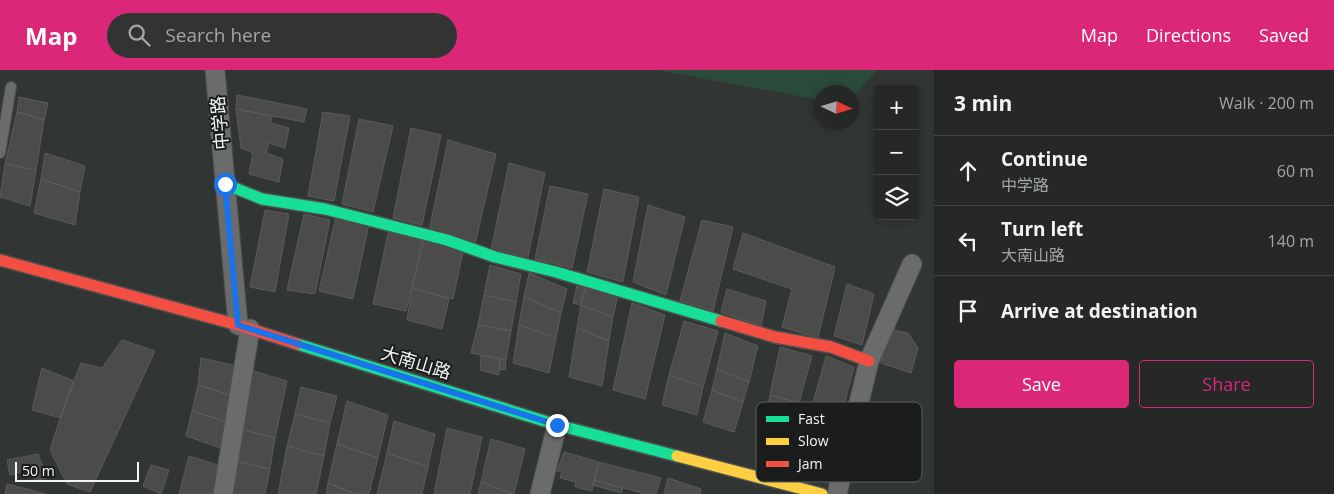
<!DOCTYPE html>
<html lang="en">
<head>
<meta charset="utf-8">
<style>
	body { margin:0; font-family:"Open Sans","Noto Sans SC",sans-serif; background:#313432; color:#f1f3f6 }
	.controls { position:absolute; right:15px; top:15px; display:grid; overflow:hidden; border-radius:5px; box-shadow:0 2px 8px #0003 }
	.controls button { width:45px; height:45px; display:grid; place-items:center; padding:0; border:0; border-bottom:1px solid #424443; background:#252826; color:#f1f3f6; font:25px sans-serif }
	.compass { position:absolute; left:814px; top:15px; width:45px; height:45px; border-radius:50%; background:#252826; box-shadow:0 2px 8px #0003; rotate:94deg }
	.scale { position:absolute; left:15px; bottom:12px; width:124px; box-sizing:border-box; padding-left:5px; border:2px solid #f1f5f3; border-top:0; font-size:14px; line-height:18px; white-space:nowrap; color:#f1f5f3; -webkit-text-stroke:4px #1a1d1b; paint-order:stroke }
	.stop { position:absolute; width:15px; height:15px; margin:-11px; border:4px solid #1a73e8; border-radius:50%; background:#fff }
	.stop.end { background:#1a73e8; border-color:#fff; box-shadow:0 1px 5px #0008 }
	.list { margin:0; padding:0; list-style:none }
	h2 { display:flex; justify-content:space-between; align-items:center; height:65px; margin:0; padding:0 20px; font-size:21px }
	h2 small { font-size:16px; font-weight:400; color:#a3a6a7 }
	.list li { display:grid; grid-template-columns:32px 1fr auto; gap:15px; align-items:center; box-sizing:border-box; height:70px; padding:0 20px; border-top:1px solid #424443 }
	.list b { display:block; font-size:19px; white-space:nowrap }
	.list p { margin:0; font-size:16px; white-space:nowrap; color:#a3a6a7 }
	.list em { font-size:16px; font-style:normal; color:#a3a6a7 }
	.actions { display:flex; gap:10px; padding:15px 20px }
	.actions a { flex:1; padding:11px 0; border:1px solid #db2777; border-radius:5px; text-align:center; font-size:18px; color:#db2777 }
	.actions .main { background:#db2777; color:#fff }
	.icon { flex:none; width:28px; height:28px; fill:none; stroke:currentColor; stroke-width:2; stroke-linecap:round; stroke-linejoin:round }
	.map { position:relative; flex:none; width:934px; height:424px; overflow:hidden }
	header { display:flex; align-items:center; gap:30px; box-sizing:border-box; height:70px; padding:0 25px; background:#db2777; color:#fff }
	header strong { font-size:24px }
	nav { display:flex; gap:28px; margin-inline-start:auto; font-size:18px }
	.search { width:350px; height:45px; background:#313432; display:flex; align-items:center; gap:12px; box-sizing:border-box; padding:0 18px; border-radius:28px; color:#a3a6a7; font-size:19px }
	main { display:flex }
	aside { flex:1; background:#252826 }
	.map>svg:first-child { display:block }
	.green { fill:#2b4b3a }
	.building { fill:#4b4b4a; stroke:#5b5b5a }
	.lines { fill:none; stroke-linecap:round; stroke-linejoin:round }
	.lane-casing { stroke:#4d504f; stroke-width:12 }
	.street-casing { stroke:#4d504f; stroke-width:21 }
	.fast-casing { stroke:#4d504f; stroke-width:14 }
	.slow-casing { stroke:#4d504f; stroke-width:14 }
	.jam-casing { stroke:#4d504f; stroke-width:14 }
	.lane { stroke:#696c6a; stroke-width:10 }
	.street { stroke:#696c6a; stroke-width:19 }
	.fast { stroke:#16e098; stroke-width:11 }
	.slow { stroke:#ffcf43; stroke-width:11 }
	.jam { stroke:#f24e42; stroke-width:11 }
	.route { stroke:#1a73e8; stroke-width:6 }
	.labels { text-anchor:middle; stroke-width:4; stroke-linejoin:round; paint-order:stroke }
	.street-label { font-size:18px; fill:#f1f5f3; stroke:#1a1d1b }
	.key { fill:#1a1d1b; stroke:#5a5e5c; stroke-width:1 }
	.key-label { font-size:14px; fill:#f1f5f3 }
</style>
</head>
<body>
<header>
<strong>Map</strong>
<div class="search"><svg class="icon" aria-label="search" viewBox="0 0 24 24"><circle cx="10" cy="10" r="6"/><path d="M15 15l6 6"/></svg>Search here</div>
<nav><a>Map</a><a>Directions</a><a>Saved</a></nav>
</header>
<main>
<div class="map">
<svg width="934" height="424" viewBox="0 0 934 424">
	<rect width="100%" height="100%" fill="#313533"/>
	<!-- green -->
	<path class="green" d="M656,0h221l-25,28v-6h-30l-1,8z"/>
	<!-- building -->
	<path class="building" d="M237,25l70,14 -3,13 -68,-13z
		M19,27l29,6 -4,17 -27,-8z
		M236,39l36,7 -1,7 18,5 -4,20 -16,-5 -3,10 17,6 -4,23 -30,-8 4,-21 -12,-5z
		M17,42l27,8 -8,50 -31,-6z
		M323,42l27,4 -16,85 -26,-5z
		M359,49l34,7 -20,86 -31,-8z
		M411,58l30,7 -19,90 -29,-7z
		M448,70l48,14 -21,90 -46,-13z
		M45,83l40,13 -5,26 -39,-13z
		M509,93l36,10 -18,89 -36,-12z
		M5,94l31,6 -6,36 -30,-9z
		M41,109l39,13 -5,33 -41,-12z
		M550,116l38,8 -16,74 -37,-9z
		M604,119l35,8 -16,85 -36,-10z
		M648,135l37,12 -19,78 -33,-13z
		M265,140l24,4 -14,78 -25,-5z
		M304,144l26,6 -15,74 -28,-4z
		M336,146l33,8 -16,75 -34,-8z
		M702,150l31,7 -20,84 -33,-10z
		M389,159l35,8 -18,74 -33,-7z
		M743,163l92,34 -17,71 -36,-11 10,-38 -59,-20z
		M424,167l40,10 -11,52 -41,-11z
		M490,195l31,9 -5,28 -32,-7z
		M529,203l38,16 -6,24 -37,-16z
		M578,211l8,3 -5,21 -8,-2z
		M586,214l32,11 -5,22 -32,-12z
		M847,214l27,10 -12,51 -28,-9z
		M412,218l37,11 -7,30 -35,-9z
		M727,219l39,12 -5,25 -40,-14z
		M484,225l32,7 -5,29 -33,-6z
		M524,227l37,16 -5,25 -37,-13z
		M632,233l33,12 -20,84 -32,-9z
		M581,235l32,12 -4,24 -32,-13z
		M684,251l34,10 -15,56 -34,-12z
		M478,255l33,6 -5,29 -35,-7z
		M519,255l37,13 -7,35 -36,-10z
		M577,258l32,13 -7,45 -33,-9z
		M888,259l20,4 10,15 -7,25 -30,-10z
		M725,263l33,13 -9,36 -32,-13z
		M122,270l33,11 -65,141 -23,-8 -17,-34 14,-44 17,-43 21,5z
		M780,277l32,9 -13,47 -29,-8z
		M481,285l19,4 -1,16 -19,-5z
		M826,286l28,11 -22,84 -30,-9z
		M201,288l36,8 -4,30 -35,-11z
		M500,289l6,1 -1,10 -6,-1z
		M42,298l32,13 -13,37 -29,-8z
		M246,299l41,12 -12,57 -39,-10z
		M717,299l32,13 -6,20 -31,-12z
		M669,305l34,12 -6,28 -35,-10z
		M198,315l35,11 -5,26 -36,-11z
		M301,317l36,9 -7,27 -35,-9z
		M712,320l31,12 -9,30 -31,-10z
		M770,325l29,8 -4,18 -29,-7z
		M347,331l41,14 -10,43 -41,-14z
		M192,341l36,11 -7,26 -35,-12z
		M295,344l35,9 -6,33 -37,-10z
		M394,351l41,13 -7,33 -41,-14z
		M236,358l39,10 -5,31 -35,-8z
		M447,358l35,9 -12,57h-36z
		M491,369l34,10 -11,45 -33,-12z
		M337,374l41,14 -9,36h-14l-27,-11z
		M287,376l37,10 -8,38h-38z
		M564,382l35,10 -7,29 -17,-4 1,-5 -16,-4 2,-6 -5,-1z
		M387,383l41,14 -6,27h-45z
		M38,384l9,24 -12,3 -5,-12 -20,6 -3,-15z
		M189,386l32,10 -7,28h-35z
		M235,391l35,8 -5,25h-36z
		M599,392l62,16 -5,16h-10l-52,-14z
		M151,395l18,5 -8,24 -18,-8z
		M668,408l33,11 -1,5h-36z
		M594,410l29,8 -2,5 -28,-8z
		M481,412l31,12h-34z
		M328,413l27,11h-29z
		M7,414l39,10h-41z"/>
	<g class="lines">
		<defs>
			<path id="lane" d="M0,83l11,-66"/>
			<path id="street" d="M215,0l23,255
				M223,424l27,-165
				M540,424l17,-69
				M837,424l32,-133 43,-97"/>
			<path id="fast" d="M225,114l37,15 63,10 122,31 48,17 61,15 165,49
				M297,274l260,81 120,31"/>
			<path id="slow" d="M677,386l145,38"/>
			<path id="jam" d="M0,190l238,65 59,19
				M721,251l54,16 56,10 38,14"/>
		</defs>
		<!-- lane casing -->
		<use href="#lane" class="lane-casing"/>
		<!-- street casing -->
		<use href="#street" class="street-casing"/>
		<!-- fast casing -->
		<use href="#fast" class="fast-casing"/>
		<!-- slow casing -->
		<use href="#slow" class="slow-casing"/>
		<!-- jam casing -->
		<use href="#jam" class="jam-casing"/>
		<!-- lane -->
		<use href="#lane" class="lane"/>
		<!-- street -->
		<use href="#street" class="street"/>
		<!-- fast -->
		<use href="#fast" class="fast"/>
		<!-- slow -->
		<use href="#slow" class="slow"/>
		<!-- jam -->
		<use href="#jam" class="jam"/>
	</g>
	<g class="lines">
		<!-- route -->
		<path class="route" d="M225,114l13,141 319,100"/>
	</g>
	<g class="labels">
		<!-- street labels -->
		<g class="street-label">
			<text transform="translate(220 53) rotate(-95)" y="6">中学路</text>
			<text transform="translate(416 293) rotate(17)" y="6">大南山路</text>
		</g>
	</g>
	<!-- legend -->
	<rect x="756" y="332" width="166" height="80" rx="8" class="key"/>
	<rect x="766" y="346" width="23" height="6" fill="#16e098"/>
	<rect x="766" y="368" width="23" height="7" fill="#ffcf43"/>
	<rect x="766" y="391" width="23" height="6" fill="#f24e42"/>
	<g class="key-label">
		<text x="798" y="354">Fast</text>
		<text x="798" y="376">Slow</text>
		<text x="798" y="399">Jam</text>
	</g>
</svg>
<div class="controls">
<button>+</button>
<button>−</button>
<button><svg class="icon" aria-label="layers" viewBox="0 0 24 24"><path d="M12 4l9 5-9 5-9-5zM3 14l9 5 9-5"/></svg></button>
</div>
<svg class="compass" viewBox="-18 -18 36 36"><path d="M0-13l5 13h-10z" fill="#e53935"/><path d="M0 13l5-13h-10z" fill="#a3a6a7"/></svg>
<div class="scale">50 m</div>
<div class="stop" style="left:225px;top:114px"></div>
<div class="stop end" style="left:557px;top:355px"></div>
</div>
<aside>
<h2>3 min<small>Walk · 200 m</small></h2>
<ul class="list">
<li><svg class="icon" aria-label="ahead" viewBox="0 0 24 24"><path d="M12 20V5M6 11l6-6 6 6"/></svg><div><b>Continue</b><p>中学路</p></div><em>60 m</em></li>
<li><svg class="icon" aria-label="left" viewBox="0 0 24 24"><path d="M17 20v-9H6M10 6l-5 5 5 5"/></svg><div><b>Turn left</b><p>大南山路</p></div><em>140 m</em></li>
<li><svg class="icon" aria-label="arrive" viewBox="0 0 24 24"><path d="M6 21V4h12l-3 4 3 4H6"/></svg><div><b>Arrive at destination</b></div></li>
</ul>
<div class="actions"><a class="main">Save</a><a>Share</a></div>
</aside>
</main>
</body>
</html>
